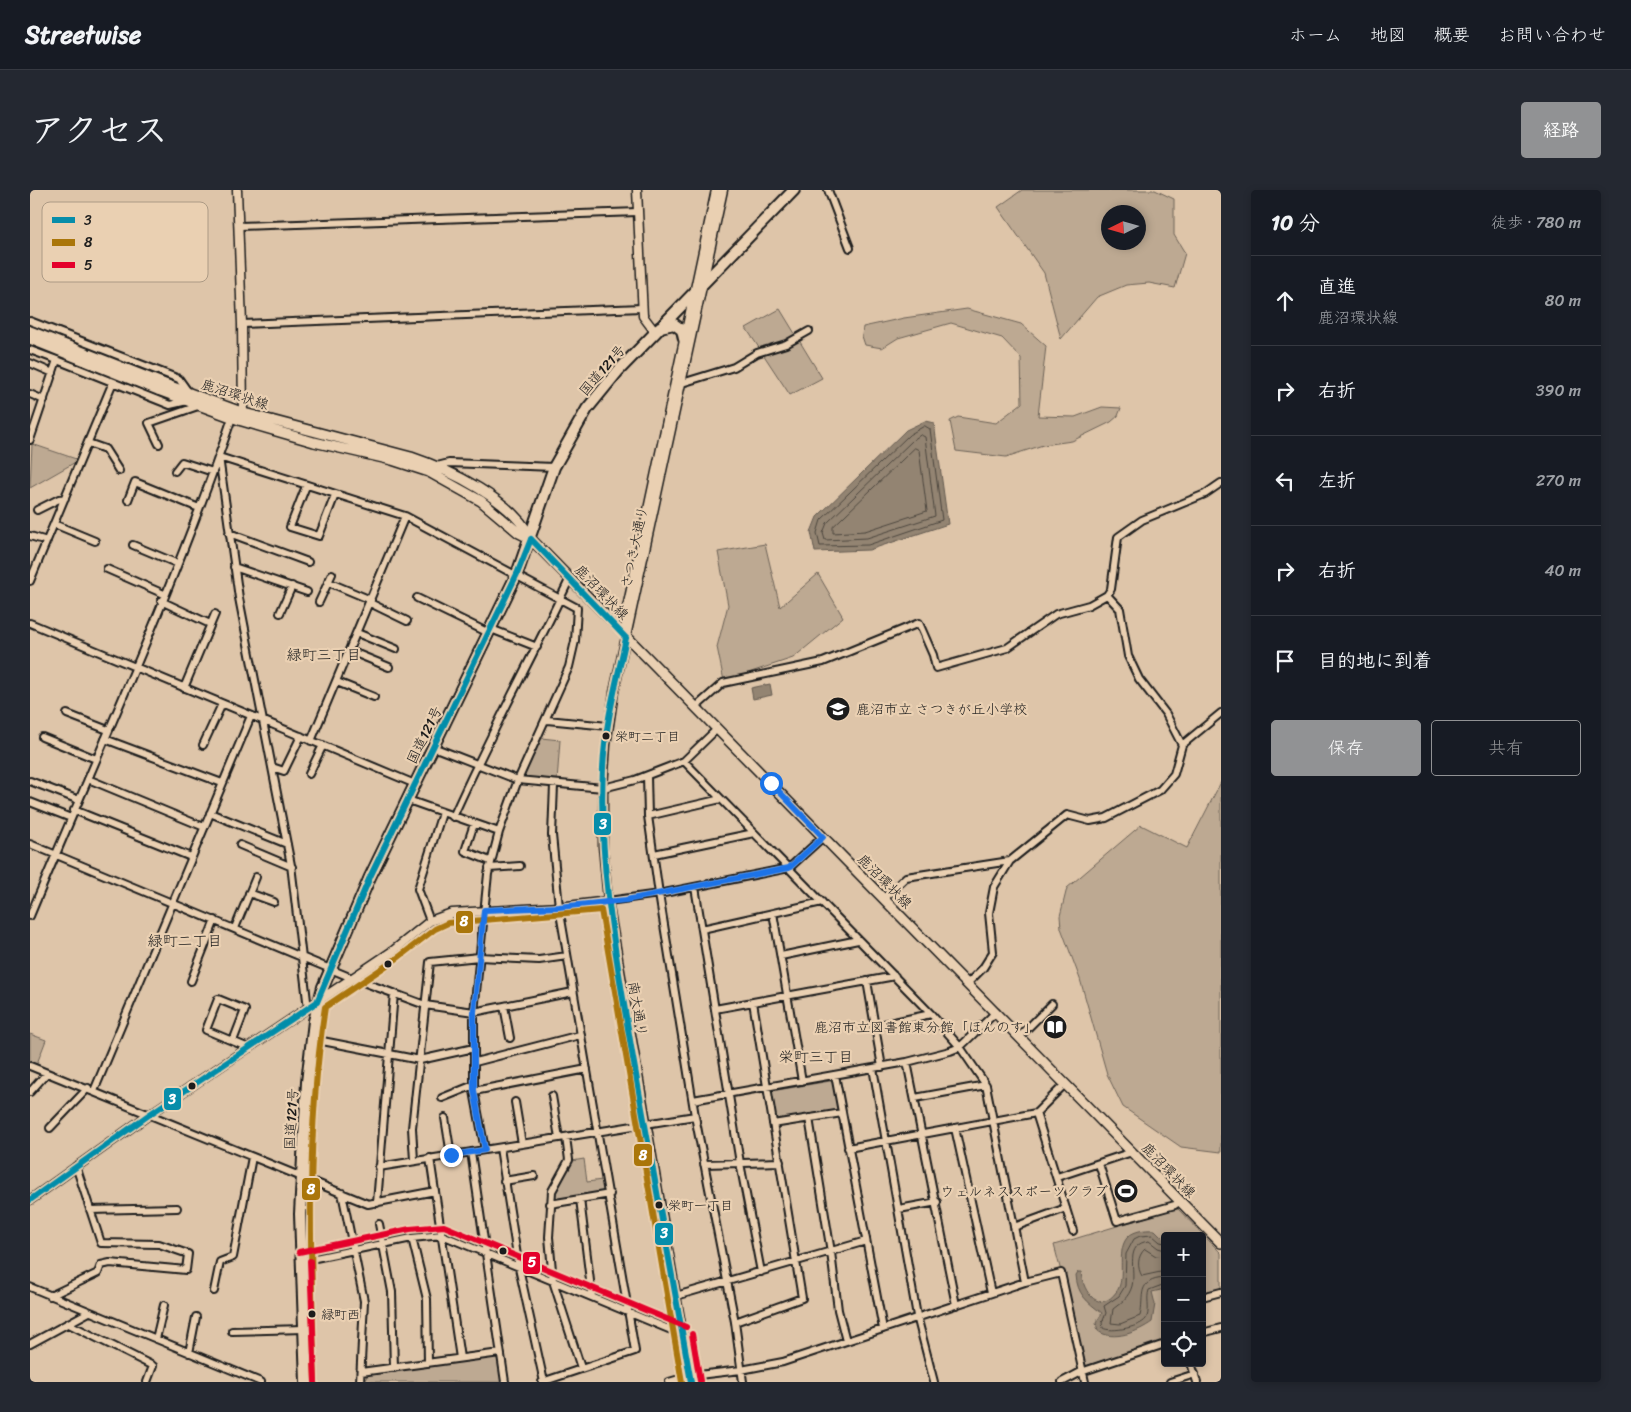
<!DOCTYPE html>
<html lang="ja">
<head>
<meta charset="utf-8">
<style>
	body { margin:0; font-family:Sriracha,"Klee One",sans-serif; background:#242831; color:#f1f3f6 }
	.controls { position:absolute; right:15px; bottom:15px; display:grid; overflow:hidden; border-radius:5px; box-shadow:0 2px 8px #0003 }
	.controls button { width:45px; height:45px; display:grid; place-items:center; padding:0; border:0; border-bottom:1px solid #363941; background:#171b24; color:#f1f3f6; font:25px sans-serif }
	.compass { position:absolute; left:1071px; top:15px; width:45px; height:45px; border-radius:50%; background:#171b24; box-shadow:0 2px 8px #0003; rotate:265deg }
	.stop { position:absolute; width:15px; height:15px; margin:-11px; border:4px solid #1a73e8; border-radius:50%; background:#fff }
	.stop.end { background:#1a73e8; border-color:#fff; box-shadow:0 1px 5px #0008 }
	.list { margin:0; padding:0; list-style:none }
	h2 { display:flex; justify-content:space-between; align-items:center; height:65px; margin:0; padding:0 20px; font-size:21px }
	h2 small { font-size:16px; font-weight:400; color:#9ea1a6 }
	.list li { display:grid; grid-template-columns:32px 1fr auto; gap:15px; align-items:center; box-sizing:border-box; height:90px; padding:0 20px; border-top:1px solid #363941 }
	.list b { display:block; font-size:19px; white-space:nowrap }
	.list p { margin:0; font-size:16px; white-space:nowrap; color:#9ea1a6 }
	.list em { font-size:16px; font-style:normal; color:#9ea1a6 }
	.actions { display:flex; gap:10px; padding:15px 20px }
	.actions a { flex:1; padding:11px 0; border:1px solid #919294; border-radius:5px; text-align:center; font-size:18px; color:#919294 }
	.actions .main { background:#919294; color:#fff }
	.icon { flex:none; width:28px; height:28px; fill:none; stroke:currentColor; stroke-width:2; stroke-linecap:round; stroke-linejoin:round }
	.map { position:relative; flex:none; width:1191px; height:1192px; overflow:hidden; border-radius:5px }
	header { display:flex; align-items:center; gap:30px; box-sizing:border-box; height:70px; padding:0 25px; background:#171b24; border-bottom:1px solid #363941 }
	header strong { font-size:24px }
	nav { display:flex; gap:28px; margin-inline-start:auto; font-size:18px }
	.intro { display:flex; align-items:center; justify-content:space-between; box-sizing:border-box; height:120px; padding:0 30px }
	h1 { margin:0; font-size:35px }
	.button { padding:12px 22px; border-radius:5px; background:#919294; color:#fff; font-size:18px; font-weight:700 }
	main { display:flex; gap:30px; padding:0 30px }
	aside { flex:1; background:#171b24; border-radius:5px; box-shadow:0 2px 8px #0003 }
	.map>svg:first-child { display:block }
	.green { fill:#bda992; stroke:#6c6257; fill-rule:evenodd }
	.water { fill:#938472; stroke:#635a50 }
	.lines { fill:none; stroke-linecap:round; stroke-linejoin:round }
	.shore { stroke:#4c463e; stroke-width:1 }
	.minor-casing { stroke:#1c1c1c; stroke-width:10 }
	.tertiary-casing { stroke:#1c1c1c; stroke-width:11 }
	.secondary-casing { stroke:#1c1c1c; stroke-width:12 }
	.trunk-casing { stroke:#1c1c1c; stroke-width:14 }
	.minor { stroke:#ead0b2; stroke-width:6 }
	.tertiary { stroke:#ead0b2; stroke-width:8 }
	.secondary { stroke:#ead0b2; stroke-width:9 }
	.trunk { stroke:#ead0b2; stroke-width:10 }
	.secondary-bridge-casing { stroke:#1c1c1c; stroke-width:12; stroke-linecap:butt }
	.secondary-bridge { stroke:#ead0b2; stroke-width:9 }
	.bus-1-casing { stroke:#ead0b2; stroke-width:10 }
	.bus-2-casing { stroke:#ead0b2; stroke-width:10 }
	.bus-3-casing { stroke:#ead0b2; stroke-width:10 }
	.bus-1 { stroke:#068daa; stroke-width:6 }
	.bus-2 { stroke:#aa760a; stroke-width:6 }
	.bus-3 { stroke:#e4002b; stroke-width:6 }
	.route { stroke:#1a73e8; stroke-width:6 }
	.bus-dot { fill:#1c1c1c; stroke:#ead0b2; stroke-width:2 }
	.labels { text-anchor:middle; stroke-width:4.5; stroke-linejoin:round; paint-order:stroke }
	.bus-label { font-size:13px; fill:#1c1c1c; stroke:#ead0b2; text-anchor:start }
	.street-label { font-size:14px; fill:#1c1c1c; stroke:#ead0b2 }
	.poi-label { font-size:14px; fill:#1c1c1c; stroke:#ead0b2; text-anchor:end }
	.neighbourhood-label { font-size:15px; fill:#1c1c1c; stroke:#ead0b2 }
	.key { fill:#ead0b2; stroke:#ac9a85; stroke-width:1 }
	.key-label { font-size:14px; fill:#1c1c1c }
	.line-badge { stroke:#ead0b2; stroke-width:2 }
	.badge-label { font-size:14px; text-anchor:middle; font-weight:bold; fill:#fff }
</style>
</head>
<body>
<header>
<strong>Streetwise</strong>
<nav><a>ホーム</a><a>地図</a><a>概要</a><a>お問い合わせ</a></nav>
</header>
<div class="intro"><h1>アクセス</h1><a class="button">経路</a></div>
<main>
<div class="map">
<svg width="1191" height="1192" viewBox="0 0 1191 1192">
	<rect width="100%" height="100%" fill="#dec5a9"/>
	<filter id="ink" filterUnits="userSpaceOnUse"><feTurbulence type="fractalNoise" baseFrequency=".02" numOctaves="2"/><feDisplacementMap in="SourceGraphic" scale="10" xChannelSelector="R" yChannelSelector="G"/><feConvolveMatrix kernelMatrix="1 2 1 2 8 2 1 2 1" color-interpolation-filters="sRGB"/></filter>
	<g filter="url(#ink)">
		<!-- green -->
		<path class="green" d="M992,0h133l19,9v36l11,18 -10,35 -26,-5 -23,2 -29,12 -36,42 -17,-66 -46,-66zM1078,22h30v30h-30z
			M750,119l42,69 -32,17 -44,-67z
			M937,119l54,15 25,22 -8,70 37,1 27,-10 19,1 -3,8 -7,6 -39,19 -29,4 -37,12 -50,-6 -6,-30 8,-4 38,6 26,-20 -1,-45 -19,-20 -51,-15 -53,15 -16,10 -17,-3 -3,-9 1,-9 41,-9z
			M2,254l47,16 -49,28z
			M735,354l15,63 38,-33 25,43 -50,41 -69,23 -7,-34 11,-42 -10,-53z
			M511,548l19,2 -3,42 -30,-3 -3,-5z
			M1191,592v370l-40,-5 -58,-40 -16,-33 -27,-95 -19,-51 -1,-12 7,-28 74,-63 46,23z
			M0,844l16,6 -10,26 -6,-3z
			M800,891l3,2 5,25 -3,5 -58,8c-6,-5 -9,-23 -5,-30z
			M554,969l3,23 15,-2 2,10 -2,3 -48,8 -2,-4 20,-36z
			M1147,1018l44,45v35l-19,5v-57h-37v104l-79,26 -32,-121z
			M465,1166l4,3 3,23h-138l4,-8z"/>
		<!-- water -->
		<path class="water" d="M895,231l9,2 14,101 -79,26 -54,2 -4,-20 6,-15 89,-87z
			M740,494l2,11 -19,4 -2,-11z
			M1125,1040l10,10v49l-13,3 3,12 -3,18c-14,10 -39,20 -54,9l-2,-8 6,-10c-15,-11 -25,-19 -26,-38l2,-3h3c2,21 19,43 36,19 13,-19 -13,-64 38,-61z"/>
		<g class="lines">
			<!-- shore -->
			<path class="shore" d="M895,236l5,3 12,91 -74,25 -48,1 -3,-13 4,-13 88,-85z
				M891,245l4,2 10,79 -68,22 -42,2 -2,-7 4,-10 86,-83z
				M885,258l4,2 8,61 -62,20 -32,2v-6z
				M1135,1053l-5,-1 -8,-7 -12,1 -6,3 -8,15 -1,32 -6,10 -15,10 2,7 -4,10 1,5c7,5 41,-1 44,-11 3,-9 -1,-18 2,-27l16,-6
				M1135,1060l-7,-2 -9,-7c-25,3 -13,28 -17,45 -3,11 -11,17 -19,23l-2,14 9,1 20,-8c5,-20 -5,-36 25,-38
				M1135,1067l-9,-1 -11,-7c-8,7 -8,19 -3,27l23,-5"/>
			<defs>
				<path id="minor" d="M798,0l22,58
					M209,36l399,-14
					M0,131l149,58 10,14
					M212,134l400,-16
					M0,160l27,10 -27,80
					M27,170l113,45 17,-4
					M0,173l23,10
					M652,193l52,-16 23,-14 29,-9 23,-13
					M0,204l14,6
					M58,253l17,6 14,22
					M129,254l-10,-21 49,-17
					M189,267l186,59 172,92 -2,33 -6,26 -51,113 -19,52 -11,42 -14,138v79l11,59
					M189,267l20,141 52,267 17,144
					M407,276l12,-3 105,4
					M145,281l7,-9 31,10
					M276,296l-16,41 29,9 16,-41
					M98,310l7,-18 64,26
					M7,320l22,-11 6,-1
					M24,334l41,17
					M199,343l79,29
					M0,346l17,5
					M103,355l43,18
					M204,377l73,25
					M77,379l57,25
					M0,391l93,-223
					M298,392l43,18
					M1077,405l13,14 8,47 11,23 27,35 16,31
					M387,408l72,35
					M131,411l49,23
					M289,412l13,-28
					M340,413l37,18
					M250,423l12,-27
					M0,433l385,161
					M461,439l46,18
					M327,443l39,16
					M320,461l39,16
					M307,492l37,15
					M154,498l31,-74
					M666,517l27,-24 100,-21 96,-39 14,32 3,13 71,-20 49,-34 33,-9 18,-10 4,-6 7,-52 24,-17 63,-26 16,-11
					M37,524l41,16
					M517,530l61,6
					M12,547l54,22
					M75,549l117,44
					M281,551l94,-225
					M173,555l19,-41
					M403,557l85,33 85,8 32,-8 49,-19 33,-32
					M654,571l247,253 29,33 26,38 39,197
					M242,577l12,4 17,-35
					M279,584l14,-29
					M617,586l1,40 11,78 36,222 40,206 8,60
					M58,589l116,48
					M0,591l49,19
					M378,610l91,32
					M0,612l41,16
					M44,620l117,47
					M180,623l77,31
					M618,626l73,-17
					M423,627c36,-81 79,-159 117,-239
					M444,634l-9,27 25,10
					M0,654l322,134 73,27 49,7 99,-20
					M210,655l52,22
					M624,664l100,-21
					M459,678l31,-2
					M665,697l45,276 21,109
					M219,703l25,9
					M853,709l23,-22 104,-16
					M578,711l51,-7 130,-26 34,-31
					M743,723l29,168
					M0,726c69,-166 145,-330 203,-501
					M400,731l-12,-32 24,-76
					M205,738l21,-51
					M672,739l120,-27
					M751,766l77,-16
					M161,791l24,-61
					M837,791l15,86
					M938,793l15,-15 10,-16 -4,-39 5,-26 16,-26 57,-46 23,6 16,-3 54,-28 14,-16 8,-29 39,-32
					M474,816l6,32
					M685,819l180,-33
					M845,836l56,-12
					M990,846l32,-32
					M282,849l108,21 54,-12
					M203,851l12,-31 -27,-11 -12,31 43,18
					M445,872l105,-27
					M877,872l49,243
					M0,876l338,138 67,-13
					M843,878l44,248 17,66
					M805,885l48,254
					M64,901l157,-375
					M444,901l113,-22
					M0,902l17,-19
					M522,906l7,42
					M412,908l32,-13
					M885,908l71,-13
					M663,910l214,-38 43,-11 10,-4 36,-35
					M485,912l7,42
					M1006,923l37,118
					M415,928l6,37
					M779,928l22,134 7,58 8,31
					M743,934l69,-11
					M20,938l38,-40
					M925,938l36,165
					M536,947l3,23 -17,31 -3,46 4,44 28,87
					M470,958l19,120 25,114
					M818,958l188,-35 29,-29
					M441,962l34,230
					M400,968l30,200
					M384,970l-2,-32 18,-166 49,-5 60,3 28,-4
					M674,974l76,-2
					M1069,974l18,57 58,-16 5,-4
					M349,977l316,-51
					M1027,987l75,-25
					M474,991l30,-5
					M312,1003l22,108 -4,81
					M550,1009l12,98
					M347,1013l17,-210
					M520,1014l60,-10
					M869,1019l38,-7
					M60,1020l87,-2
					M349,1034l13,68 2,76
					M984,1037l52,-19
					M382,1048l15,61 1,64
					M271,1071l111,-23 30,-3 241,100
					M0,1097l231,95
					M184,1101l6,-29 13,-5 19,-100
					M20,1106l48,-23 3,-8 9,-2 76,7 2,-16 -29,-10 -58,-1 -25,-77
					M646,1106l190,-55
					M1172,1107l19,-5
					M705,1132l67,-24 -49,-296
					M39,1134l84,42 -6,16
					M202,1141l72,-2
					M1172,1143l19,-5
					M126,1149l8,-34
					M0,1154l59,-32
					M159,1163l7,-36
					M1161,1173l6,19
					M331,1182l139,-19
					M512,1192l93,-31 -76,-444 -7,-72 2,-50
					M639,1192l21,-6 51,-6 42,-8 242,-80 36,-9 24,109
					M1032,1192l19,-10 84,-28
					M1140,1192l25,-8"/>
				<path id="tertiary" d="M207,0l5,134 1,93
					M607,0l6,126 12,16
					M596,436l1,-18 89,-418
					M0,1010l120,-86 244,-164 36,-29 22,-8 107,-6 49,-6
					M661,1192l-83,-481 -5,-54v-59l3,-43 8,-53 109,-502"/>
				<path id="secondary" d="M132,193l82,30 167,44c39,13 101,43 120,81
					M128,200l84,31 72,21 78,18 37,12 52,29 38,32 12,6 690,704"/>
				<path id="trunk" d="M630,137l14,-3 8,6 2,9
					M276,1192l-6,-168 7,-132 7,-61 9,-34 47,-110 147,-303 37,-107 33,-58 31,-38 176,-181"/>
			</defs>
			<!-- minor casing -->
			<use href="#minor" class="minor-casing"/>
			<!-- tertiary casing -->
			<use href="#tertiary" class="tertiary-casing"/>
			<!-- secondary casing -->
			<use href="#secondary" class="secondary-casing"/>
			<!-- trunk casing -->
			<use href="#trunk" class="trunk-casing"/>
			<!-- minor -->
			<use href="#minor" class="minor"/>
			<!-- tertiary -->
			<use href="#tertiary" class="tertiary"/>
			<!-- secondary -->
			<use href="#secondary" class="secondary"/>
			<!-- trunk -->
			<use href="#trunk" class="trunk"/>
			<defs>
				<path id="secondary-bridge" d="M0,141l132,52
					M0,149l128,51"/>
			</defs>
			<!-- secondary-bridge casing -->
			<use href="#secondary-bridge" class="secondary-bridge-casing"/>
			<!-- secondary-bridge -->
			<use href="#secondary-bridge" class="secondary-bridge"/>
			<defs>
				<path id="bus-1" d="M501,349l95,99
					M596,448c-9,43 -21,86 -23,130 -5,98 14,194 30,290 19,108 38,216 58,324
					M287,812l53,-125 147,-303 14,-35
					M0,1010l120,-86 167,-112"/>
				<path id="bus-2" d="M285,1192c-5,-126 -9,-250 10,-375l74,-50 36,-28 13,-6 153,-13 81,472"/>
				<path id="bus-3" d="M269,1062l111,-23 34,-3 242,101
					M280,1071l5,121
					M662,1144l8,47"/>
			</defs>
			<!-- bus-1 casing -->
			<use href="#bus-1" class="bus-1-casing"/>
			<!-- bus-2 casing -->
			<use href="#bus-2" class="bus-2-casing"/>
			<!-- bus-3 casing -->
			<use href="#bus-3" class="bus-3-casing"/>
			<!-- bus-1 -->
			<use href="#bus-1" class="bus-1"/>
			<!-- bus-2 -->
			<use href="#bus-2" class="bus-2"/>
			<!-- bus-3 -->
			<use href="#bus-3" class="bus-3"/>
		</g>
	</g>
	<g class="lines" filter="url(#ink)">
		<!-- route -->
		<path class="route" d="M421,965l34,-5 -11,-60v-78l10,-102 75,-3 67,-7 163,-32 34,-31 -52,-54"/>
	</g>
	<!-- icons -->
	<defs>
		<symbol id="school-disc" viewBox="-11 -11 22 22"><circle r="9.5" fill="#1c1c1c" stroke="#ead0b2"/><path d="M0-5L7-2L0 1L-7-2ZM-4 1L0 2.5L4 1V4Q0 6-4 4Z" fill="#fff"/></symbol>
		<symbol id="library-disc" viewBox="-11 -11 22 22"><circle r="9.5" fill="#1c1c1c" stroke="#ead0b2"/><path d="M-6-4Q-3-5.5-.7-3.5V5Q-3 3-6 4ZM6-4Q3-5.5 .7-3.5V5Q3 3 6 4Z" fill="#fff"/></symbol>
		<symbol id="stadium-disc" viewBox="-11 -11 22 22"><circle r="9.5" fill="#1c1c1c" stroke="#ead0b2"/><path d="M0-5a6.5 5 0 1 0 0 10a6.5 5 0 1 0 0-10ZM-3.5-1.8h7v3.6h-7Z" fill="#fff"/></symbol>
	</defs>
	<g fill-rule="evenodd">
		<use href="#school-disc" x="794" y="505" width="28" height="28"/>
		<use href="#library-disc" x="1011" y="823" width="28" height="28"/>
		<use href="#stadium-disc" x="1082" y="987" width="28" height="28"/>
	</g>
	<!-- markers -->
	<g class="bus-dot">
		<circle cx="576" cy="546" r="4.5"/>
		<circle cx="358" cy="774" r="4.5"/>
		<circle cx="162" cy="896" r="4.5"/>
		<circle cx="629" cy="1015" r="4.5"/>
		<circle cx="473" cy="1061" r="4.5"/>
		<circle cx="282" cy="1124" r="4.5"/>
	</g>
	<g class="labels">
		<!-- bus labels -->
		<g class="bus-label">
			<text x="585" y="551">栄町二丁目</text>
			<text x="638" y="1020">栄町一丁目</text>
			<text x="291" y="1129">緑町西</text>
		</g>
		<!-- street labels -->
		<g class="street-label">
			<text transform="translate(572 180) rotate(-49)" y="5">国道121号</text>
			<text transform="translate(205 204) rotate(18)" y="5">鹿沼環状線</text>
			<text transform="translate(604 357) rotate(-78)" y="5">さつき大通り</text>
			<text transform="translate(572 402) rotate(46)" y="5">鹿沼環状線</text>
			<text transform="translate(394 545) rotate(-64)" y="5">国道121号</text>
			<text transform="translate(855 691) rotate(45)" y="5">鹿沼環状線</text>
			<text transform="translate(608 819) rotate(80)" y="5">南大通り</text>
			<text transform="translate(261 929) rotate(-87)" y="5">国道121号</text>
			<text transform="translate(1139 980) rotate(46)" y="5">鹿沼環状線</text>
		</g>
		<!-- poi labels -->
		<g class="poi-label">
			<text x="826" y="524" text-anchor="start">鹿沼市立 さつきが丘小学校</text>
			<text x="1008" y="842">鹿沼市立図書館東分館「ほんのす」</text>
			<text x="1078" y="1006">ウェルネススポーツクラブ</text>
		</g>
		<!-- neighbourhood labels -->
		<g class="neighbourhood-label">
			<text x="294" y="470">緑町三丁目</text>
			<text x="155" y="756">緑町二丁目</text>
			<text x="786" y="872">栄町三丁目</text>
		</g>
	</g>
	<!-- legend -->
	<rect x="12" y="12" width="166" height="80" rx="8" class="key"/>
	<rect x="22" y="27" width="23" height="6" fill="#068daa"/>
	<rect x="22" y="49" width="23" height="7" fill="#aa760a"/>
	<rect x="22" y="72" width="23" height="6" fill="#e4002b"/>
	<g class="key-label">
		<text x="54" y="35">3</text>
		<text x="54" y="57">8</text>
		<text x="54" y="80">5</text>
	</g>
	<g class="line-badge">
		<rect x="563" y="622" width="19" height="24" rx="5" fill="#068daa"/>
		<rect x="425" y="720" width="19" height="24" rx="5" fill="#aa760a"/>
		<rect x="133" y="897" width="19" height="24" rx="5" fill="#068daa"/>
		<rect x="603" y="953" width="20" height="24" rx="5" fill="#aa760a"/>
		<rect x="271" y="987" width="20" height="24" rx="5" fill="#aa760a"/>
		<rect x="624" y="1032" width="20" height="24" rx="5" fill="#068daa"/>
		<rect x="492" y="1061" width="19" height="24" rx="5" fill="#e4002b"/>
	</g>
	<g class="badge-label">
		<text x="573" y="639">3</text>
		<text x="434" y="736">8</text>
		<text x="142" y="914">3</text>
		<text x="613" y="970">8</text>
		<text x="281" y="1004">8</text>
		<text x="634" y="1048">3</text>
		<text x="502" y="1077">5</text>
	</g>
</svg>
<div class="controls">
<button>+</button>
<button>−</button>
<button><svg class="icon" aria-label="locate" viewBox="0 0 24 24"><circle cx="12" cy="12" r="6"/><path d="M12 2v4M12 18v4M2 12h4M18 12h4"/></svg></button>
</div>
<svg class="compass" viewBox="-18 -18 36 36"><path d="M0-13l5 13h-10z" fill="#e53935"/><path d="M0 13l5-13h-10z" fill="#9ea1a6"/></svg>
<div class="stop" style="left:741px;top:593px"></div>
<div class="stop end" style="left:421px;top:965px"></div>
</div>
<aside>
<h2>10 分<small>徒歩 · 780 m</small></h2>
<ul class="list">
<li><svg class="icon" aria-label="ahead" viewBox="0 0 24 24"><path d="M12 20V5M6 11l6-6 6 6"/></svg><div><b>直進</b><p>鹿沼環状線</p></div><em>80 m</em></li>
<li><svg class="icon" aria-label="right" viewBox="0 0 24 24"><path d="M7 20v-9h11M14 6l5 5-5 5"/></svg><div><b>右折</b></div><em>390 m</em></li>
<li><svg class="icon" aria-label="left" viewBox="0 0 24 24"><path d="M17 20v-9H6M10 6l-5 5 5 5"/></svg><div><b>左折</b></div><em>270 m</em></li>
<li><svg class="icon" aria-label="right" viewBox="0 0 24 24"><path d="M7 20v-9h11M14 6l5 5-5 5"/></svg><div><b>右折</b></div><em>40 m</em></li>
<li><svg class="icon" aria-label="arrive" viewBox="0 0 24 24"><path d="M6 21V4h12l-3 4 3 4H6"/></svg><div><b>目的地に到着</b></div></li>
</ul>
<div class="actions"><a class="main">保存</a><a>共有</a></div>
</aside>
</main>
</body>
</html>
